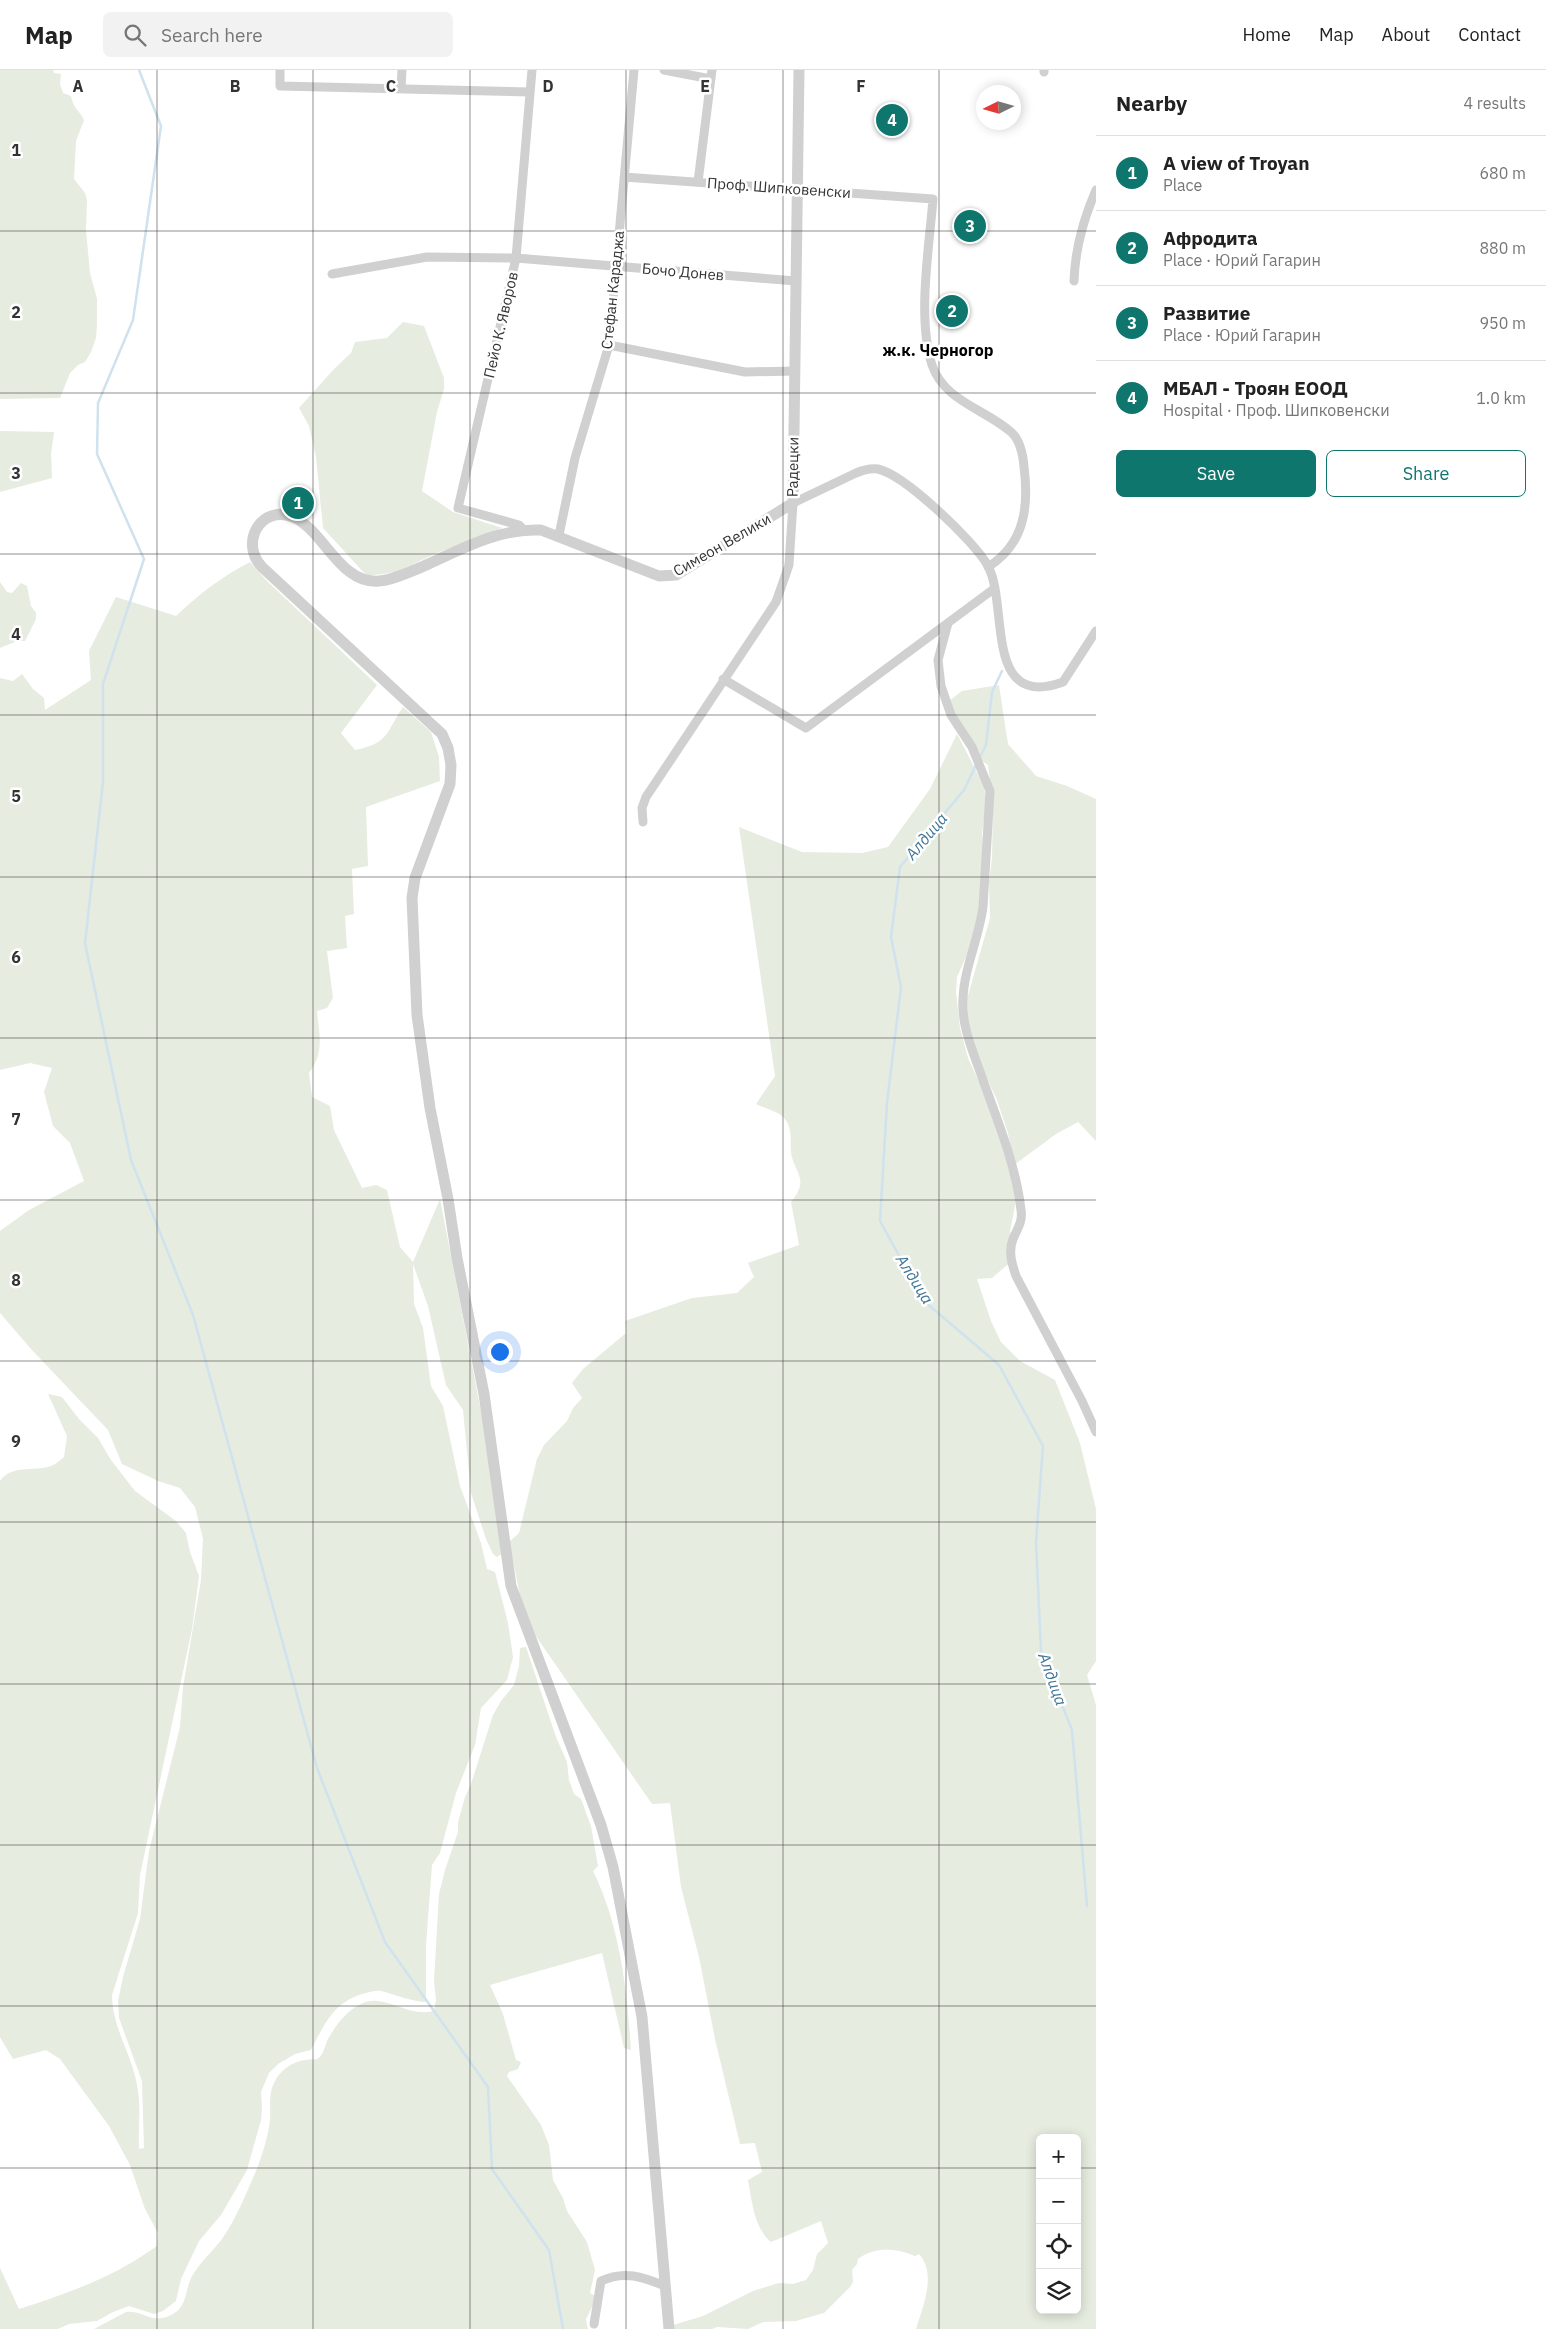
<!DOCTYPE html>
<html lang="en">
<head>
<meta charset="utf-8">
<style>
	body { margin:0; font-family:"IBM Plex Sans",sans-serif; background:#f2f2f2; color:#222 }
	.controls { position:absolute; right:15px; bottom:15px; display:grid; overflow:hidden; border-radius:8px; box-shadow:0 2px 12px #0003 }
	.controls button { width:45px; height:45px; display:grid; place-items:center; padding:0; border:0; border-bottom:1px solid #e0e0e0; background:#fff; color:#222; font:25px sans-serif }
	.compass { position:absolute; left:976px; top:15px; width:45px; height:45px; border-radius:50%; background:#fff; box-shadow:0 2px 12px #0003; rotate:265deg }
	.you { position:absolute; left:499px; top:1281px; width:18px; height:18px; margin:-12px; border:4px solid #fff; border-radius:50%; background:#1a73e8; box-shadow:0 0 0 8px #1a73e833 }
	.badge { display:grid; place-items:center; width:32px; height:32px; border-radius:50%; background:#0f766e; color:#fff; font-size:16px; font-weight:700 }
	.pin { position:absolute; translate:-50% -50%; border:2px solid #fff; box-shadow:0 1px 5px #0006 }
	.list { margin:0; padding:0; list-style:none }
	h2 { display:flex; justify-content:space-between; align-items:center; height:65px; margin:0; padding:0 20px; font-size:21px }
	h2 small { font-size:16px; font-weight:400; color:#767676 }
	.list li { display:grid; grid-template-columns:32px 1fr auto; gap:15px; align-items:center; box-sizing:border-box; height:75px; padding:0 20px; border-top:1px solid #e0e0e0 }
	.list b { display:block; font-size:19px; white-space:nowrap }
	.list p { margin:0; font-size:16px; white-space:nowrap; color:#767676 }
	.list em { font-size:16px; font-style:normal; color:#767676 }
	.actions { display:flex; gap:10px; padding:15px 20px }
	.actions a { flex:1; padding:11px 0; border:1px solid #0f766e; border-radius:8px; text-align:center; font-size:18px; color:#0f766e }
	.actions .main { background:#0f766e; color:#fff }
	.icon { flex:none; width:28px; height:28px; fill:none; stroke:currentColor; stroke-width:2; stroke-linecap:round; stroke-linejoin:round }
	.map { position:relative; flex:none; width:1096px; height:2259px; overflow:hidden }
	header { display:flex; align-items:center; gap:30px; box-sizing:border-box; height:70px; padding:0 25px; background:#fff; border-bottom:1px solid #e0e0e0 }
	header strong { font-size:24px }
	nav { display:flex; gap:28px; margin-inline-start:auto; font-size:18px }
	.search { width:350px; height:45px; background:#f2f2f2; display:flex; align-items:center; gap:12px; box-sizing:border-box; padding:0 18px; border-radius:8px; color:#767676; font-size:19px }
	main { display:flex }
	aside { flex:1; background:#fff }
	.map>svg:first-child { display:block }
	.green { fill:#e6ecdf; fill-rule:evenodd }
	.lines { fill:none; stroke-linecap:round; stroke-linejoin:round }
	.stream { stroke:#cfe2ee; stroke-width:2.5 }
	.minor { stroke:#d0d0d0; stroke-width:9 }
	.tertiary { stroke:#d0d0d0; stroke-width:11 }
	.grid { fill:none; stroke:#333; stroke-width:1; stroke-opacity:0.55 }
	.labels { text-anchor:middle; stroke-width:5; stroke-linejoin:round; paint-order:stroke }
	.street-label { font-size:15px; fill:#333; stroke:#fff }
	.neighbourhood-label { font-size:16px; font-weight:bold; fill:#000; stroke:#fff }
	.water-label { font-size:16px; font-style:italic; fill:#3f7597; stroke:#fff }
	.grid-label { font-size:16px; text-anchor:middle; font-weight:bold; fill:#333; stroke:#fff; stroke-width:5; stroke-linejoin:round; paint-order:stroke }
</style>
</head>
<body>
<header>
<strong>Map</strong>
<div class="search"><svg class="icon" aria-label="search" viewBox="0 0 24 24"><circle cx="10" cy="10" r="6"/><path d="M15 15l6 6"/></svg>Search here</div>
<nav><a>Home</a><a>Map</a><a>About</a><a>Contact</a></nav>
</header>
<main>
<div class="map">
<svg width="1096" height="2259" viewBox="0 0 1096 2259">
	<rect width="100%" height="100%" fill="#fff"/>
	<!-- green -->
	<path class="green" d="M0,0h53l1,3 7,1 -1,10 3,9 8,3c3,14 8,13 13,24l-8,21 -2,38 11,14 2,7 -1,30 4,43 7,26v26l-1,13 -5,14 -6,10 -7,3 -8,8 -10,25 -60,1z
		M403,252l21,4 20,52v11l-7,23 -15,79 31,21 49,16 -65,25 -41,19 -29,4 -44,-48 -7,-71 -7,-31 -10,-18 35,-39 17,-16 4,-11 32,-4z
		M0,361l54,1 -3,22 1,24 -52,14z
		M250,492l17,19 110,104 -36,48 14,17c34,-7 30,-16 48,-43l28,25 8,25 1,24 -74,26 2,59 -16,3 2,45 -9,2 2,32 -20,3 6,47 -6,10 -10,3c2,23 8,42 -8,62l3,24 18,9 4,24 28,58 14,-3 11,5 13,57 13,15 27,-63 50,259 11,96 -4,3 -4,-3 -7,-15 -15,-46 -8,-83 -17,-25 -18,-79 -15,-42 1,40 9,24 8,58 12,20 17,80 21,57 6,26 8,3 13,51 5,34 -6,23 -26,28 -6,37 -19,48 -16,60 -8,12 -6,80v57c-15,-1 -30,-7 -45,-11 -5,-1 -10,1 -15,2 -32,8 -41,30 -55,57l-16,4 -17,10 -9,9 -8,19 1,16 -1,12 -14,50 -26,45 -22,26 -18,38 -5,22 -13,10 -9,3 -25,-8 -16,6 -16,9 -28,3 -11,5h-58v-61l19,41c48,-15 97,-33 138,-63l1,-13 -13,-24 -15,-44 -21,-39 -49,-67 -14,-9 -33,9 -13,-22v-556c12,-17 34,-9 51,-15 5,-2 9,-6 13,-9l3,-21 -19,-42 14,3 17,22 19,19 13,22 24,31 41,30 10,12 4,19 9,24 -7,53 -52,246 -2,38 -26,82c0,34 22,62 26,96 3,19 0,39 1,58l5,-1 -2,-67 -23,-63 -1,-17 5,-24 17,-58 9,-68 31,-124 3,-40 18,-107 2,-41 -8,-32 -15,-19 -22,-7 -36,-17 -14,-34 -77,-81 -31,-36v-82l29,-21 55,-29 -14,-38 -17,-17 -9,-34 8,-24 -22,-5 -30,7v-392l13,3 9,-7 11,15 11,9 1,12 46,-30 -2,-29 27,-54 60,19c23,-22 45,-39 74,-54z
		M0,512l7,10 5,1 9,-10 6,3 4,20 5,7v6l-11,22h-8l-17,7z
		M999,615l9,59 28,32 31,10 29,13v342l-18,-19 -22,12 -42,31 -6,-32 -11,-33 -14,-30 -15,-45 -1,-26 23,-81 -1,-37 3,-23 1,-55 -5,-38 -6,-4 -37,-57 17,-13z
		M957,664l26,50 4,18 -5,31 1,16 -5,72 -7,25 -14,31 -1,15 4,36 8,30 20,43 29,95 -7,35 5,34h-8l-15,13 -15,1 14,42 10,21 19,19 35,19 25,63 16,66v152l-9,14 9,30v624h-180c7,-23 21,-55 3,-75l-4,2c-20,-8 -38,-10 -57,3l-1,5 -5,6 1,12 -3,5 -26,26 -28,8 -33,1 -15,7 -31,-2 -5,2h-42v-3l33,-10 50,-25 26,-8 14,1 13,-4 7,-10 4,-16 11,-11 -7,-22 -50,21c-17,-14 -19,-41 -23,-62l14,-8 -7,-29 -15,1 -25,-105 -16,-82 -18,-70 -11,-84 -18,1 -119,-172 -12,-32 -12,-58 10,-9 18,-74 7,-14 23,-24 6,-13 9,-10 -10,-15 11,-14 43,-36 -1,-12 67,-23 45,-5 17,-16 -6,-14 51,-18 -8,-43c20,-24 2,-30 0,-50 -1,-12 2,-24 -7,-34 -5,-6 -20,-10 -28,-14l19,-28 -36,-249 63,25 60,1 26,-6 42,-58zM1040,2068h37v172h-37z
		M526,1577l30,90 11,25 2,18 5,14 7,5 10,27 7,40 -5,5c27,55 34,118 38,179l-7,-2 -22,-95 -112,32 13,29 13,46 5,2 -3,7 -9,3 -2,4 34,49 8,20 4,35 10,18 4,13 20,31 8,28 -5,23 7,4 -11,22 2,10h-494l32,-17c18,-2 26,14 47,2 14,-8 12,-23 18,-36 8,-15 21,-26 31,-39 14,-20 24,-45 34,-68 6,-15 12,-34 14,-51 1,-13 -2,-25 4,-37 6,-13 19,-22 32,-23 4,-1 8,0 11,-1 7,-4 8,-14 11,-20 8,-14 18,-28 33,-35 22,-12 46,14 73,7l2,-11 -2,-19 5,-87 6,-24 13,-38v-10l7,-25 6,-13 22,-69 8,-14 13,-16 5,-19 1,-18z"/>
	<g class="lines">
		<!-- stream -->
		<path class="stream" d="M139,0l22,56 -28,194 -35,83 -1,51 47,105 -41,125v98l-18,161 46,217 62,155 124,453 68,174 103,145 4,82 57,81 14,79
			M980,687l6,-12 6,-53 10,-21
			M976,695l-12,25 -64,77 -9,70 10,50 -14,116 -7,118 44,80 75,64 44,81 -7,96 5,110 31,78 15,176"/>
		<!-- minor -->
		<path class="minor" d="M280,0v16l250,6
			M664,0l47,9
			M1044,0v2
			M401,19l1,-19
			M624,107l309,22c-4,50 -16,119 -1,166 12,36 53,44 79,67 9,8 12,23 13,35 5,39 1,77 -36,100
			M698,112l14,-112
			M332,204l95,-17 89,1 280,23
			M1074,211c1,-32 9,-61 22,-91
			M609,275l136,27 50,-1
			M523,459l-4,-4 -61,-17 58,-250 16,-188
			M559,465l16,-77 34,-113 25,-275
			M948,553l-10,37 3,26 10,29 21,32 18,44 -7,116c-4,31 -19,61 -20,92 -2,29 12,57 21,84 14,38 33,87 37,127 2,12 -4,19 -8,29 -5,13 -1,25 3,37l66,125 14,31
			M723,609l83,49 189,-140
			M643,752l-1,-14 4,-11 130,-195 13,-37 4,-62 63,-30c7,-3 15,-5 22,-4 27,6 97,73 110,97 21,39 -5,145 75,116l33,-51
			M594,2254l7,-43c23,-11 42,-4 64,5"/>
		<!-- tertiary -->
		<path class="tertiary" d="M669,2259l-27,-312 -29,-150 -12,-42 -90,-239 -27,-192 -27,-136 -9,-59 -18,-91 -13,-93 -5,-117 3,-20 35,-94 1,-19 -3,-17 -6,-14 -180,-167c-23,-24 -1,-63 31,-50 31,13 47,68 86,64 15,-1 29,-9 43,-14 38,-17 76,-39 119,-37l118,46 17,-1 117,-72 6,-433"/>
	</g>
	<!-- grid -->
	<path class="grid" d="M157,0v2259M313,0v2259M470,0v2259M626,0v2259M783,0v2259M939,0v2259M0,161h1096M0,323h1096M0,484h1096M0,645h1096M0,807h1096M0,968h1096M0,1130h1096M0,1291h1096M0,1452h1096M0,1614h1096M0,1775h1096M0,1936h1096M0,2098h1040M1077,2098h19"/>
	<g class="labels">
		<!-- street labels -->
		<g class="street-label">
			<text transform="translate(779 118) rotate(4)" y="5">Проф. Шипковенски</text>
			<text transform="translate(683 202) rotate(5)" y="5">Бочо Донев</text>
			<text transform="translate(613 220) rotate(-84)" y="5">Стефан Караджа</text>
			<text transform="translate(501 255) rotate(-77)" y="5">Пейо К. Яворов</text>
			<text transform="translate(793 397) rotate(-89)" y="5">Радецки</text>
			<text transform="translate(722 475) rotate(-30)" y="5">Симеон Велики</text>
		</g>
		<!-- neighbourhood labels -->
		<g class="neighbourhood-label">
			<text x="938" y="286">ж.к. Черногор</text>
		</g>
		<!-- water labels -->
		<g class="water-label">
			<text transform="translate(926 766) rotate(-50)" y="6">Алдица</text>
			<text transform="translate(915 1209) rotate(58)" y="6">Алдица</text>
			<text transform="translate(1053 1609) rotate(70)" y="6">Алдица</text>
		</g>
	</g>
	<g class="grid-label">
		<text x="78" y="22">A</text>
		<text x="235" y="22">B</text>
		<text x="391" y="22">C</text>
		<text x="548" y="22">D</text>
		<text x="705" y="22">E</text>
		<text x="861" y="22">F</text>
		<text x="16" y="86">1</text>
		<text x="16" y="248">2</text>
		<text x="16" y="409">3</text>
		<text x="16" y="570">4</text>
		<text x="16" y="732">5</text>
		<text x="16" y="893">6</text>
		<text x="16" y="1055">7</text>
		<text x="16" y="1216">8</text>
		<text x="16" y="1377">9</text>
	</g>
</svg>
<div class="controls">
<button>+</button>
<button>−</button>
<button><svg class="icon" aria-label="locate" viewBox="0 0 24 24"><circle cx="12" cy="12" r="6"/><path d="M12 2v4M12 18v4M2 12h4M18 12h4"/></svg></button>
<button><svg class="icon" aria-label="layers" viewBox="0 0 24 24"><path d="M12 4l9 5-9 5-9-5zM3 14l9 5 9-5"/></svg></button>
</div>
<svg class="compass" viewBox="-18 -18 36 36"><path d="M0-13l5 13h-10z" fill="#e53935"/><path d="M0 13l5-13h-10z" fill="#767676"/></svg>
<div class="you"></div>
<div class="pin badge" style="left:298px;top:433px">1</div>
<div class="pin badge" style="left:952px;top:241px">2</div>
<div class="pin badge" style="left:970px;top:156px">3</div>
<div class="pin badge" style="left:892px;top:50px">4</div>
</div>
<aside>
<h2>Nearby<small>4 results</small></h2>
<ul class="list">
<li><span class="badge">1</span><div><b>A view of Troyan</b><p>Place</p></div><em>680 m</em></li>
<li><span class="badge">2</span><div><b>Афродита</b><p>Place · Юрий Гагарин</p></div><em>880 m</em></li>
<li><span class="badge">3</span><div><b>Развитие</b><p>Place · Юрий Гагарин</p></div><em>950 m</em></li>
<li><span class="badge">4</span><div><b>МБАЛ - Троян ЕООД</b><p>Hospital · Проф. Шипковенски</p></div><em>1.0 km</em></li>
</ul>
<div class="actions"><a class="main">Save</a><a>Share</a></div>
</aside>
</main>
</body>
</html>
